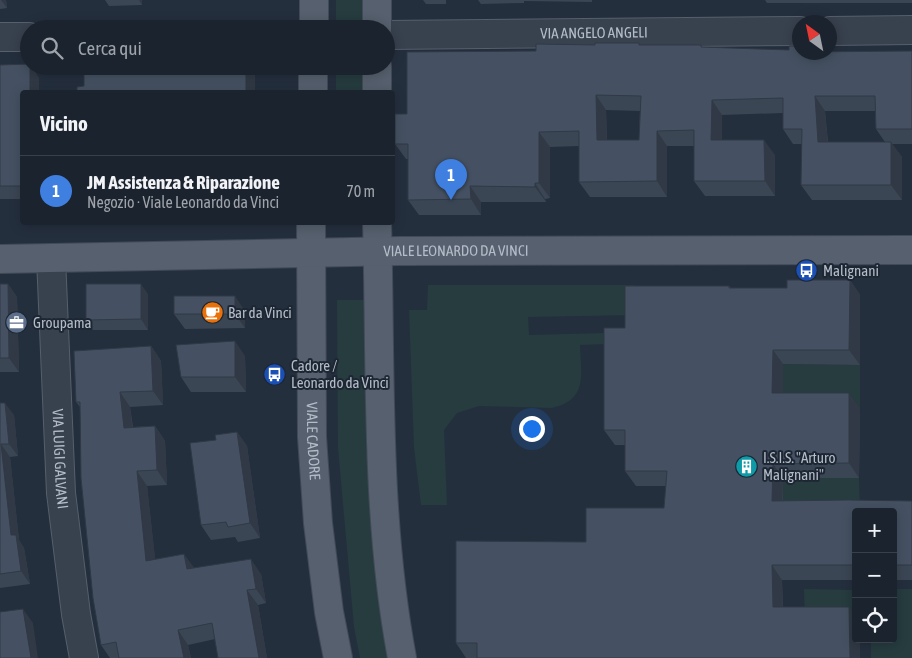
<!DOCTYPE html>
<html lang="it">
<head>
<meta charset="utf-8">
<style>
	body { margin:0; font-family:"Asap Condensed",sans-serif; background:#282f3a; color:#f1f3f6 }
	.controls { position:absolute; right:15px; bottom:15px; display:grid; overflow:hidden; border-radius:5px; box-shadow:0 2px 12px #0003 }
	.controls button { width:45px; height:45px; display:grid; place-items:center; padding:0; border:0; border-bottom:1px solid #39404a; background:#1b232e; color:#f1f3f6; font:25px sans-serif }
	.compass { position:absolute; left:792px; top:15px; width:45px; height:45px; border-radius:50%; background:#1b232e; box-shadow:0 2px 12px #0003; rotate:327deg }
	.you { position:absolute; left:531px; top:428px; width:18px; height:18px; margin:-12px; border:4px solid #fff; border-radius:50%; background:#1a73e8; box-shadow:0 0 0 8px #1a73e833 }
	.badge { display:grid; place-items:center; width:32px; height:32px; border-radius:50%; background:#db2777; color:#fff; font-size:16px; font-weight:700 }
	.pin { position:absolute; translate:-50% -41px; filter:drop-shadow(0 1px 2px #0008) }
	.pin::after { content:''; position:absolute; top:26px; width:18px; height:15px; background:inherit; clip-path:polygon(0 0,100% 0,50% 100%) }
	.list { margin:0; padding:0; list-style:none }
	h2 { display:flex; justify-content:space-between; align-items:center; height:65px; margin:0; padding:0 20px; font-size:21px }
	h2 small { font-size:16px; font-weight:400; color:#a0a4aa }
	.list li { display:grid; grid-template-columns:32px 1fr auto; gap:15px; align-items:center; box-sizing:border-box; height:70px; padding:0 20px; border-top:1px solid #39404a }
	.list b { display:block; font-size:19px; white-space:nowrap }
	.list p { margin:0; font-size:16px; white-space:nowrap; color:#a0a4aa }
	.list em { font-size:16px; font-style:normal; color:#a0a4aa }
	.icon { flex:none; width:28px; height:28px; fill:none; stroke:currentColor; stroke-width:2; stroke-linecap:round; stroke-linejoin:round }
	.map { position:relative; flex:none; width:912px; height:658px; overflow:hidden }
	.search { position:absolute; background:#1b232e; box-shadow:0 2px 12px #0003; left:20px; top:20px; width:375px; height:55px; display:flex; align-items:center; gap:12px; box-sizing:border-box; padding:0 18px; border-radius:28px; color:#a0a4aa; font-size:19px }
	.panel { position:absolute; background:#1b232e; box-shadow:0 2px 12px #0003; left:20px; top:90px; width:375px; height:135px; border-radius:5px }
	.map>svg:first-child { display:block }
	.green { fill:#263c3f }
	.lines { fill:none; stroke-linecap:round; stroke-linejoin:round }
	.minor-casing { stroke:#565f6c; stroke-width:30 }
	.major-casing { stroke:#414a57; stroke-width:30 }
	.minor { stroke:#38414e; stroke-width:28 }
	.major { stroke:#56606e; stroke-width:28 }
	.wall { fill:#3b4654; fill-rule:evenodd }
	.shaded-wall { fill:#303945 }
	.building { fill:#455162; stroke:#303945; fill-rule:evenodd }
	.labels { text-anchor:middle; stroke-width:4; stroke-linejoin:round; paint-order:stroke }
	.street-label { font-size:15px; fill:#b4bcc9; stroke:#1d2633 }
	.poi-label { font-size:15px; fill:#b4bcc9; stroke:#1d2633; text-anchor:start }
</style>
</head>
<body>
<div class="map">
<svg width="912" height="658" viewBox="0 0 912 658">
	<rect width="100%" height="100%" fill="#242f3e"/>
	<!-- green -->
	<path class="green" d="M336,0h26v29h-26z
		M336,66h26v26h-26z
		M428,285h207v30l-107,2 1,18 78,-2v11l-27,1c1,31 8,54 -28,63l-73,-2 -22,7 -13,17 3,75h-26l-7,-57 -5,-138h18z
		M337,300h28l1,146 19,178 6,34h-31l-6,-31 -16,-179z
		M783,364l77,1v43h-62l-15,7z
		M783,478h76l1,34 -77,-5z
		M804,589l52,1v29h-51z
		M893,589h19v69h-41v-19h22z"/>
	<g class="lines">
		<defs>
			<g id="minor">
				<path d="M830,31l82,-1"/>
				<path id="s1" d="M386,35l414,-4"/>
				<path d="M0,37h29"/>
				<path id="s2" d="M51,258l10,235 15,121 8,44"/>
			</g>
			<g id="major">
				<path d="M314,0v29"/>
				<path d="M377,0v29"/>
				<path d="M313,92v-26"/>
				<path d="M377,92v-26"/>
				<path id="s3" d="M311,222l1,215 6,86 11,89 9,46"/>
				<path d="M377,222c4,146 -2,292 25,436"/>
				<path id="s4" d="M0,259l400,-8 512,-1"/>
			</g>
		</defs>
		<!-- minor casing -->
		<use href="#minor" class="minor-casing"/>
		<!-- major casing -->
		<use href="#major" class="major-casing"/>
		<!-- minor -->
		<use href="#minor" class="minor"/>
		<!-- major -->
		<use href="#major" class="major"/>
	</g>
	<!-- wall -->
	<path class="wall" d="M0,0h19h-13l1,8 -7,1z
		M105,0h37v5l-33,1z
		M423,0h23v4h-20z
		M478,0h114v2l-68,-1v2l-43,1z
		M765,0h147v3h-145z
		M641,45l61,2 98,5 112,-1v93h-20l10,13v43h-90l-11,-15 1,-41h-9l-10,-15v-16l-61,2v25l53,15v41h-70l-11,-15v-35h-27v51h-77l-11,-15v-36l-29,1v51l-5,1 1,3h-65v13h-62l-11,-15v-41h-2l-11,-15 12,-30 129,-63zM606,110l34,1 -1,29h-32zM825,111h50l1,18 9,13h-57z
		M0,65l39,13 -17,14v107h-22z
		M850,280l10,15v70l-77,-1v29l77,15 -1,70h-76v23h129v79h-19v-68h-37v68h-74l1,27 73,32h4v19h-394l-10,-15 130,-101 78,-34 2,-22h-30l-11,-15v-26h-10l-11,-15 21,-102 104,-42 2,2h56z
		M0,284h8l9,13 2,75h-19z
		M148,294v36h-55l-7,-10z
		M245,311v17l-60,1 -11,-15z
		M151,346l10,15 2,44 -33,2 3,20 22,-1 10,15 2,44 -20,1 8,73 39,9 67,6 5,29 -8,2 9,53h-49l-3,-19 -27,6 3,13h-81l-9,-13 -21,-238 -4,-5z
		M245,356l1,36h-55l-10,-15z
		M0,403l14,12 4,41 -8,1 9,83 5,8 6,36 -30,4z
		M237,432l10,14 13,92 -22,4 -3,-5 -24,3 -10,-15 15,-85z"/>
	<!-- shaded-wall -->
	<path class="shaded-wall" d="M1,0h5l1,8z
		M139,0h3v5z
		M30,66h2l7,12v14h-9z
		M246,66h5l4,6v20h-9z
		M596,95l10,15 1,45 -10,-15z
		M815,96l10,15 4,46 -11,-15z
		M712,100l10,15v41l-11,-16z
		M657,131l10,15v51l-10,-16z
		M539,132l11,15v51l-11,-15z
		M764,140l11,15v41l-10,-15z
		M891,142l11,15v43l-11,-15z
		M535,183l10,16 1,3 -11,-15z
		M470,186l11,16v13l-10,-16z
		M850,280l10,15v70l-11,-15z
		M8,284l9,13 2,75 -10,-14z
		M141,284l7,10v36l-7,-11z
		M235,296l10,15v17l-10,-14z
		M235,341l10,15 1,36 -11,-15z
		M151,346l10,15 2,44 -10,-14z
		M773,350l10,14v44l-11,-15z
		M120,392l10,15 4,36 -10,-15z
		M849,393l11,15 -1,70 -10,-15z
		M5,403l9,12 4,41 -9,-12z
		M155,426l10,15 2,44 -10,-15z
		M237,432l10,14 13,92 -10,-15z
		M1,444l9,13 9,83 5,8 6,36 -9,-13 -10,-36z
		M773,464l10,14 -1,38 -10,-15z
		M137,471l10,15 10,89 -11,-14z
		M184,554l11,15h-8z
		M251,559l10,15 5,29 -10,-14z
		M772,565l10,15 1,42 -10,-15z
		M247,590l11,15 9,53h-8z
		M849,607l7,10v22h4v19h-10z
		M23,609l10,14 5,35h-7z
		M178,630l10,15 3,13h-7z"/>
	<!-- building -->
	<path class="building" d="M595,43h44v2h62v2l88,3v-4h11v6l112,-1v78h-36l-1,-33h-60l3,46h73v43h-90l1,-56h-19v-31l-71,2 -1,40h53l1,41h-71v-51l-37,1v50l-78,1v-51l-40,1v51h-4v4l-65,-1 1,13 -63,1v-56h-13v-30h12v-62l129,-1v-7l59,1zM596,95l45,1 -2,44h-42z
		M29,64v2h1v26h-8v94h-22v-121z
		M204,66h42v26h-169v-5l7,-1v-13l13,-1v-2h41l1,3h65z
		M787,280h63l-1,70h-76l-1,43h77v70l-76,1 -1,37 77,-1 63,1v64h-19v-53h-37v53h-84l1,42h76l1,51h-373v-15h-21v-102l130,1v-34h78l3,-37h-42v-41h-21v-102h21v-42h104v2h58z
		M0,284h8l1,74h-9z
		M86,284h55v35l-55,1z
		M174,296h61v18h-61z
		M235,341v36h-54l-5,-32z
		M151,346l2,45 -33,1 4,36 31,-2 2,44 -20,1 9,90 38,-7 3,15 64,-10 5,30 -9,1 12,68h-41l-6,-35 -34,7 6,28h-65l-3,-16 -15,3 -8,-47 -12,-120 -1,-76h-4l-2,-51z
		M0,403h5l4,41h-8l10,91h5l5,36 -21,3z
		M237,432l13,91 -22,4 -2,-5 -25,3 -11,-82 26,-3 -1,-5z
		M23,609l8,49h-31v-46z"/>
	<!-- icons -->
	<defs>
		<symbol id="bus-disc" viewBox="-11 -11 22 22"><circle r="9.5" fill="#1a4fb4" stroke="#1d2633"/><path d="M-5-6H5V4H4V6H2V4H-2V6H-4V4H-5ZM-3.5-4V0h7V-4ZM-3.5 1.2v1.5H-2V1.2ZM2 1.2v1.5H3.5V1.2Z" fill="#fff"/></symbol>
		<symbol id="cafe-disc" viewBox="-11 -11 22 22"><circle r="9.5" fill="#e8710a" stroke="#1d2633"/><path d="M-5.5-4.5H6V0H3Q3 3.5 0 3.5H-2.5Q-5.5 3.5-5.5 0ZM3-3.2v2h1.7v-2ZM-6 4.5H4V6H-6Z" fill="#fff"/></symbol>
		<symbol id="office-disc" viewBox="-11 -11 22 22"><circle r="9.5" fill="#5c6f8a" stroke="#1d2633"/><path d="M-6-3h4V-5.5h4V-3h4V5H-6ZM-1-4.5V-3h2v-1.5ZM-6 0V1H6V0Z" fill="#fff"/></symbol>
		<symbol id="building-disc" viewBox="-11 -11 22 22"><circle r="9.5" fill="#0f9aa8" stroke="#1d2633"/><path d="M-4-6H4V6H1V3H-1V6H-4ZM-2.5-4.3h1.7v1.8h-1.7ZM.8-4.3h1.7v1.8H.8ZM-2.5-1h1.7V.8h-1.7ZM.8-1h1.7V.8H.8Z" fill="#fff"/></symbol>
	</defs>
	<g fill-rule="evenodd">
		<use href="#bus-disc" x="794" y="258" width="25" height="25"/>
		<use href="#cafe-disc" x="200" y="300" width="25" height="25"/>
		<use href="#office-disc" x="4" y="310" width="25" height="25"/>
		<use href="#bus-disc" x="262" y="362" width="25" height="25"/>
		<use href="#building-disc" x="734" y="454" width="25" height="25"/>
	</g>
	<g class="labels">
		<!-- street labels -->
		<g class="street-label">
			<text dy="5" stroke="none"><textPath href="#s1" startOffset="208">VIA ANGELO ANGELI</textPath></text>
			<text dy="5" stroke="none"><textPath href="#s4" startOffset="456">VIALE LEONARDO DA VINCI</textPath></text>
			<text dy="5" stroke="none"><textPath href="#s3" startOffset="219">VIALE CADORE</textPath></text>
			<text dy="5" stroke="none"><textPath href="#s2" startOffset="201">VIA LUIGI GALVANI</textPath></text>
		</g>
		<!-- poi labels -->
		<g class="poi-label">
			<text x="823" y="276">Malignani</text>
			<text x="228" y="318">Bar da Vinci</text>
			<text x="33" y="328">Groupama</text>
			<text x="291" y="371">Cadore /<tspan x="291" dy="17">Leonardo da Vinci</tspan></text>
			<text x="763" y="463">I.S.I.S. "Arturo<tspan x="763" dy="17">Malignani"</tspan></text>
		</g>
	</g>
</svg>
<div class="controls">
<button>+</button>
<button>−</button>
<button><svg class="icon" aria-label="locate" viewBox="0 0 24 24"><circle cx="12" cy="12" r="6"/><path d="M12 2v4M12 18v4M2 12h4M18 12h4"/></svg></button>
</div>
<svg class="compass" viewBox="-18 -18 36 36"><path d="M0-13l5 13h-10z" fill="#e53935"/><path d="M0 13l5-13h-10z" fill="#a0a4aa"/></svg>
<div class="you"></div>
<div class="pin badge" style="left:451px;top:200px;background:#3f7fe0">1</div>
<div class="search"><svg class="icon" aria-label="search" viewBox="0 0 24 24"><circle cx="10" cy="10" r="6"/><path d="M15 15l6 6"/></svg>Cerca qui</div>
<section class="panel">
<h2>Vicino<small></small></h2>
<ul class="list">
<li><span class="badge" style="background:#3f7fe0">1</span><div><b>JM Assistenza &amp; Riparazione</b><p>Negozio · Viale Leonardo da Vinci</p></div><em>70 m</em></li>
</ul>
</section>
</div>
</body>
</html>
